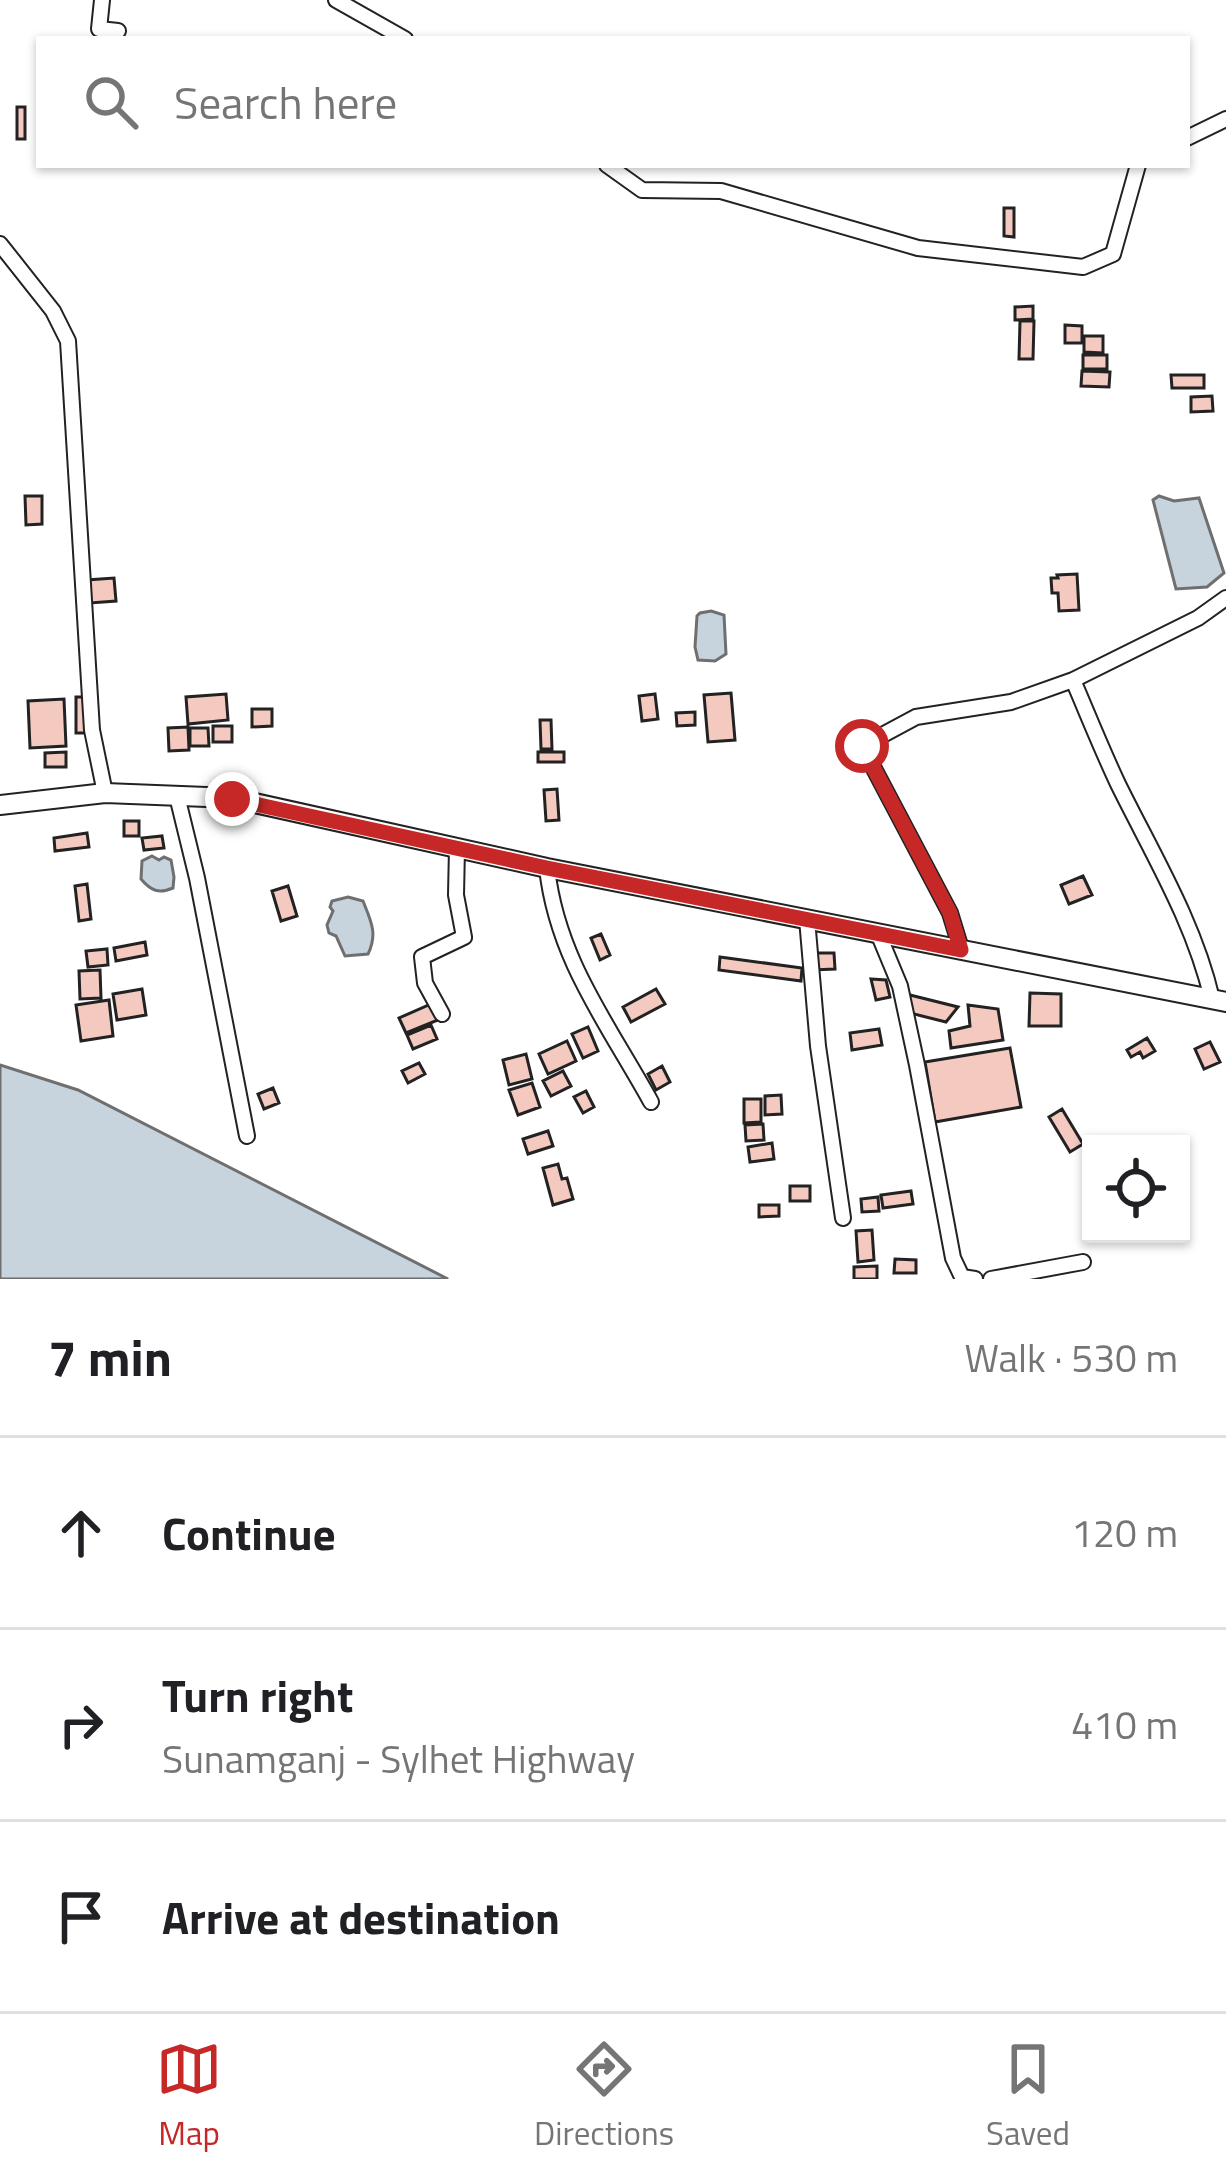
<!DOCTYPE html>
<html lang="en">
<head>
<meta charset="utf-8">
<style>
	body { margin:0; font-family:"Titillium Web",sans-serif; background:#f6f6f6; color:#202124 }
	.controls { position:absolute; right:36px; bottom:36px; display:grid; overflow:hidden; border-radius:0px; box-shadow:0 3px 9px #0004 }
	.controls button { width:108px; height:108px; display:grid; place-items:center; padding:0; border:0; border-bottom:3px solid #e0e0e0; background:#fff; color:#202124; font:60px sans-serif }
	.stop { position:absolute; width:36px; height:36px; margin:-27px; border:9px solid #c62828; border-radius:50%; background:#fff }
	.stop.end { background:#c62828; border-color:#fff; box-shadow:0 3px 12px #0008 }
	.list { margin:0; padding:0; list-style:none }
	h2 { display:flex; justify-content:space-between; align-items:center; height:156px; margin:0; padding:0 48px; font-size:51px }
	h2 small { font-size:39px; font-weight:400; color:#757577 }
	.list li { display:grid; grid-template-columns:78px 1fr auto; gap:36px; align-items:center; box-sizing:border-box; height:192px; padding:0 48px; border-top:3px solid #e0e0e0 }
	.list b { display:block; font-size:45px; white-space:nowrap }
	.list p { margin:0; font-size:39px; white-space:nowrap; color:#757577 }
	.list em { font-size:39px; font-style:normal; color:#757577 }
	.icon { flex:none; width:66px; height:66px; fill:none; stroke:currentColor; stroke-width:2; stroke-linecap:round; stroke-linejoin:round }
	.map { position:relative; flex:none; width:1226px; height:1279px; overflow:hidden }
	.search { position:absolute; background:#fff; box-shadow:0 3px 9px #0004; left:36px; right:36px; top:36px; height:132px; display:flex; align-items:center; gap:30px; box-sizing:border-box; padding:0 42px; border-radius:0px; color:#757577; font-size:45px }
	.sheet { height:732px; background:#fff }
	nav { display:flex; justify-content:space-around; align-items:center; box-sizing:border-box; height:168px; border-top:3px solid #e0e0e0; background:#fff; font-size:33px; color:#757577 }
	nav a { display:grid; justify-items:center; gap:6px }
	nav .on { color:#c62828 }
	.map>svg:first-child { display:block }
	.water { fill:#c7d3dd; stroke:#6f6f6f; stroke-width:3 }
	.building { fill:#f3c9c0; stroke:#222; stroke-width:3 }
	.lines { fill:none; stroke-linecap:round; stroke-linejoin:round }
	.minor-casing { stroke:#222; stroke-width:18 }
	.major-casing { stroke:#222; stroke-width:22 }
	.minor { stroke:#fff; stroke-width:14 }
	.major { stroke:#fff; stroke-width:18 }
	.route { stroke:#c62828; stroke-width:15 }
</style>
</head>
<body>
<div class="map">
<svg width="1226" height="1279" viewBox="0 0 1226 1279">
	<rect width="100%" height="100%" fill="#fff"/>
	<!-- water -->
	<path class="water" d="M1159,496l15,5 25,-3 25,75 -17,14 -31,2 -23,-89z
		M711,611l13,4 2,39 -11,7 -17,-1 -3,-13 2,-31 3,-3z
		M152,856l7,4 5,-3 7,3 3,17 -1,11c-14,6 -22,3 -32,-9l1,-18z
		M348,897l15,4c8,20 15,33 5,53l-23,2 -9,-20 -7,-3 -2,-8 6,-14 -3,-4 2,-6z
		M0,1065l78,25 370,189h-448z"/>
	<!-- building -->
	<path class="building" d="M17,107h8v32h-8z
		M1004,208h10v29l-10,-1z
		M1033,306v13l-18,1v-13z
		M1020,321h14l-1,38h-14z
		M1065,325l17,1v17h-17z
		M1084,336h19v17l-19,-1z
		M1083,355h24v14h-24z
		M1082,371l28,1 -1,15 -28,-1z
		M1171,375h33v13h-32z
		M1212,396l1,15 -22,1v-15z
		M25,496h17v28l-16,1z
		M1077,574l2,36 -20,1 -1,-18h-6l-1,-15h7l-1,-3z
		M114,578l2,23 -26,2 -3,-23z
		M731,693l4,47 -27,2 -4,-47z
		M226,694l2,26 -40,4 -2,-27z
		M655,694l3,25 -16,2 -3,-25z
		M76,697h12v36h-12z
		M64,699l2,47 -36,2 -2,-47z
		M252,709h20v17l-20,1z
		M695,712v13l-18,1 -1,-13z
		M540,720h11l1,29h-11z
		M213,726h19v16h-19z
		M188,727l1,23 -20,1 -1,-23z
		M190,728h18l1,18h-19z
		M66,752v15h-21v-14z
		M538,752h26v10h-26z
		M557,789l2,31 -13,1 -2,-31z
		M124,821h15v15h-15z
		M87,833l2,14 -34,4 -1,-13z
		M162,836l2,12 -20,2 -2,-12z
		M1083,876l9,19 -23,9 -8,-19z
		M87,884l4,35 -12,2 -4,-35z
		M288,886l9,30 -16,5 -9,-30z
		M601,934l9,21 -10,5 -9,-22z
		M145,942l2,13 -31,6 -2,-13z
		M107,949l1,16 -20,2 -2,-16z
		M812,953h22l1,16 -23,1z
		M720,957l82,11 -1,13 -82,-11z
		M100,970l1,28 -21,1 -1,-28z
		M871,979l15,1 4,17 -14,3z
		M142,989l4,26 -29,5 -4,-26z
		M656,989l9,15 -34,18 -8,-15z
		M1030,993l31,1v32h-32z
		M910,995l48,12 -12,15 -40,-10z
		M109,1000l4,36 -32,5 -5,-36z
		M431,1004l7,16 -32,13 -7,-15z
		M968,1005l30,4 5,31 -52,8 -2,-17 21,-5z
		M431,1025l6,14 -24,10 -6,-14z
		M588,1027l10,24 -15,7 -11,-24z
		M879,1029l3,16 -30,5 -2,-17z
		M1147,1038l8,13 -12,7 -3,-6 -9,5 -4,-7z
		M567,1041l9,20 -28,13 -9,-20z
		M1210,1042l10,20 -16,7 -9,-20z
		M1010,1048l11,59 -86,15 -10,-60z
		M526,1054l6,25 -23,6 -6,-25z
		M419,1063l6,11 -17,9 -6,-12z
		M662,1066l8,16 -14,8 -8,-16z
		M563,1071l8,15 -20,10 -8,-15z
		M532,1083l8,24 -22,8 -9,-25z
		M273,1088l6,15 -15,6 -6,-15z
		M586,1091l8,16 -11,6 -9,-16z
		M781,1095l1,19 -17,1v-19z
		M744,1099h17v23l-17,1z
		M1062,1109l21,35 -13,8 -21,-35z
		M763,1124l1,16 -18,1 -1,-16z
		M548,1131l5,15 -25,8 -5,-15z
		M772,1143l2,16 -24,3 -2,-15z
		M558,1164l4,15 5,-1 6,21 -20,6 -10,-37z
		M790,1186h20v15h-20z
		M911,1191l2,13 -30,4 -2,-13z
		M878,1197l1,14 -17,1 -1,-13z
		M759,1205h20v11l-20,1z
		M872,1230l2,30 -16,2 -2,-31z
		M895,1259l21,1v13h-22z
		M877,1266v13h-23v-12z"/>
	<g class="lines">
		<defs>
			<path id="minor" d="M102,0l-3,29 19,2
				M336,0l69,39
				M1187,138l39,-19
				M607,165l35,25 79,1 197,57 165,19 30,-13 25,-89
				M0,244l53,67 15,30 24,389 13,63
				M177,796l20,82 50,258
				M547,868c10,91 61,156 104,234
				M807,919l11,127 25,172
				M878,933l22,53 17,79 36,193 9,19 13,2
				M961,949l-11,-36 -88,-167 54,-29 95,-15 62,-22
				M1212,999c-18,-77 -59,-144 -94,-215 -16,-34 -30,-69 -45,-104l125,-62 28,-20
				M442,1014l-17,-31 -3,-26 42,-20 -8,-42 1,-47
				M991,1279l92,-17"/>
			<path id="major" d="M0,805l105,-12 127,5 315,70 679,134"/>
		</defs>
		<!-- minor casing -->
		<use href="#minor" class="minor-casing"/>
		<!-- major casing -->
		<use href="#major" class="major-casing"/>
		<!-- minor -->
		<use href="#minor" class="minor"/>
		<!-- major -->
		<use href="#major" class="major"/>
	</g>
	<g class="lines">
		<!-- route -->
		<path class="route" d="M232,799l315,69 414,82 -11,-37 -88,-167"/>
	</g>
</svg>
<div class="controls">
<button><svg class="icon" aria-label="locate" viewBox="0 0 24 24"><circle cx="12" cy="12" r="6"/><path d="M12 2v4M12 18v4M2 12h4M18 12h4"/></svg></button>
</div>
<div class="stop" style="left:862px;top:746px"></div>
<div class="stop end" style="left:232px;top:799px"></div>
<div class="search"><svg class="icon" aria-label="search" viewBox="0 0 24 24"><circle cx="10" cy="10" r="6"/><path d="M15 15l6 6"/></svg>Search here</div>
</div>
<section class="sheet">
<h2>7 min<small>Walk · 530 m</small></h2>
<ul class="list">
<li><svg class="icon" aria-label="ahead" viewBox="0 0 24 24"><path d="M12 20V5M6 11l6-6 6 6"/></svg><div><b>Continue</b></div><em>120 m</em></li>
<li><svg class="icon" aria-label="right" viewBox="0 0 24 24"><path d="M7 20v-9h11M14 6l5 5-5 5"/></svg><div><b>Turn right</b><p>Sunamganj - Sylhet Highway</p></div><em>410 m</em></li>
<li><svg class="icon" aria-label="arrive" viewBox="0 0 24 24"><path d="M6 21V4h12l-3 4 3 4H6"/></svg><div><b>Arrive at destination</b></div></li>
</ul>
</section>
<nav>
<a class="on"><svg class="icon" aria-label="map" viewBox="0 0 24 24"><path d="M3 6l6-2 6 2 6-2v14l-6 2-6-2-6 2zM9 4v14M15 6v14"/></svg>Map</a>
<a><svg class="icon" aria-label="directions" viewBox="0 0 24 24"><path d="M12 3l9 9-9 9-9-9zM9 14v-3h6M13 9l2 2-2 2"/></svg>Directions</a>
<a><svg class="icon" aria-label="saved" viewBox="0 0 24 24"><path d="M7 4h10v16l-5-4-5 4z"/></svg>Saved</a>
</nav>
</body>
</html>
